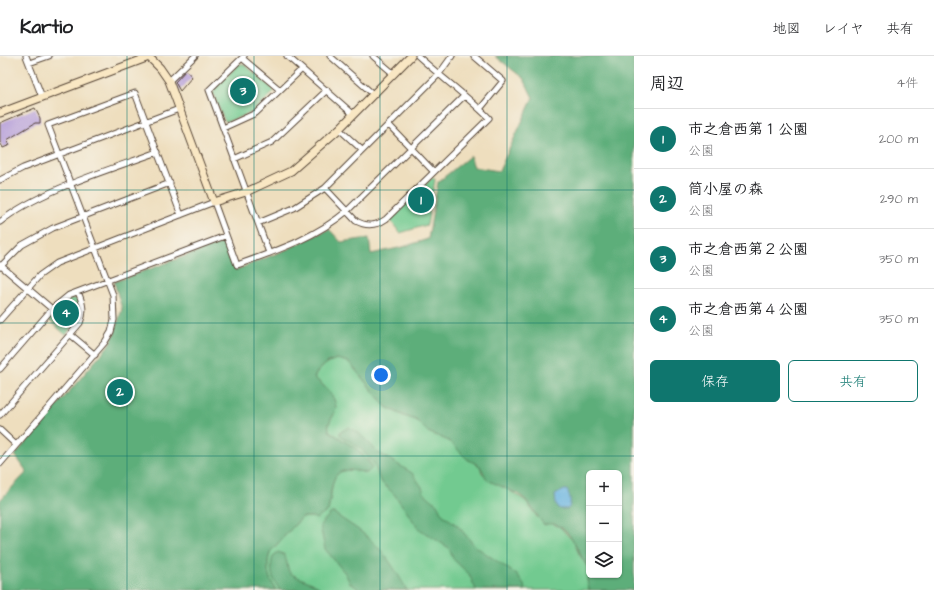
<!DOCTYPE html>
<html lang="ja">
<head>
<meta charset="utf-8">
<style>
	body { margin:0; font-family:"Architects Daughter","Klee One",sans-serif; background:#f2f2f2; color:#202124 }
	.controls { position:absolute; right:12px; bottom:12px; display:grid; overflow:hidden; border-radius:6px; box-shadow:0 1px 3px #0004 }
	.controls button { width:36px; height:36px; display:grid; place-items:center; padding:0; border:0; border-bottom:1px solid #e0e0e0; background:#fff; color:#202124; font:20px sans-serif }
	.you { position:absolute; left:381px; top:319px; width:14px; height:14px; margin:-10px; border:3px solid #fff; border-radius:50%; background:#1a73e8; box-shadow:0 0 0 6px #1a73e833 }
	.badge { display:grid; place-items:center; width:26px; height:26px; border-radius:50%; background:#0f766e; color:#fff; font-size:13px; font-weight:700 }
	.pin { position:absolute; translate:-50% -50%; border:2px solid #fff; box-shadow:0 1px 4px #0006 }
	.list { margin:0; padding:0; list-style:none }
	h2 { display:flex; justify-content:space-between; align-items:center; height:52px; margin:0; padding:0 16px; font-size:17px }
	h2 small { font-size:13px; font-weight:400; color:#757577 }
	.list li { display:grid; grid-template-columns:26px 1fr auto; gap:12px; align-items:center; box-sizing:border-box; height:60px; padding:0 16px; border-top:1px solid #e0e0e0 }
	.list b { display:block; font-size:15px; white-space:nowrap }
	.list p { margin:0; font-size:13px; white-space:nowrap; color:#757577 }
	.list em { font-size:13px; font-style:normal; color:#757577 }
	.actions { display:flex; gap:8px; padding:12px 16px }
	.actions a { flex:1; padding:9px 0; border:1px solid #0f766e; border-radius:6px; text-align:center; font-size:14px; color:#0f766e }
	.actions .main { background:#0f766e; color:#fff }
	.icon { flex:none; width:22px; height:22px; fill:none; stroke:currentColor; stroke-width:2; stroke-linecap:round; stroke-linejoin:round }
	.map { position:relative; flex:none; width:634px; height:534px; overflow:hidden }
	header { display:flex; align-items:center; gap:24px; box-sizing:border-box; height:56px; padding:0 20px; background:#fff; border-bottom:1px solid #e0e0e0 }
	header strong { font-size:19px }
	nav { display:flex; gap:22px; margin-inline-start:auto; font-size:14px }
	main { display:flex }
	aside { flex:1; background:#fff }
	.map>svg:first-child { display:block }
	.green { fill:#72ca90; stroke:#567a57 }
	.forest { fill:#5dae7a; stroke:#4c6c4c }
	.water { fill:#68b4e1; stroke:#526f80 }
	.building { fill:#b097d8 }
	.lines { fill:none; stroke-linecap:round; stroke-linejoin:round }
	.street-casing { stroke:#564536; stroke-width:7 }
	.secondary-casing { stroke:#564536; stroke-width:9 }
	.street { stroke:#fff; stroke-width:5 }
	.secondary { stroke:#f9e7c3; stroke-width:7 }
	.grid { fill:none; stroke:#0f766e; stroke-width:1; stroke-opacity:0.55 }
</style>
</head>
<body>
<header>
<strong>Kartio</strong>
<nav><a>地図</a><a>レイヤ</a><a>共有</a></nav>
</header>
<main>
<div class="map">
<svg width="634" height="534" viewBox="0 0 634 534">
	<rect width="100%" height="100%" fill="#f7f3e8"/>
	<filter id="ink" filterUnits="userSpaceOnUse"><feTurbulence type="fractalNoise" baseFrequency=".025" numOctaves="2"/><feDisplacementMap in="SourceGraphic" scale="8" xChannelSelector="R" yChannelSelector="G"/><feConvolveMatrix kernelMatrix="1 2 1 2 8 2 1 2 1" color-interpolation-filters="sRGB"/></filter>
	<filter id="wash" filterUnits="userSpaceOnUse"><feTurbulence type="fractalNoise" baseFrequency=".012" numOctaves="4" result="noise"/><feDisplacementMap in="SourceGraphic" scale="16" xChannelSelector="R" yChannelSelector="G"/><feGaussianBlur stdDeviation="0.9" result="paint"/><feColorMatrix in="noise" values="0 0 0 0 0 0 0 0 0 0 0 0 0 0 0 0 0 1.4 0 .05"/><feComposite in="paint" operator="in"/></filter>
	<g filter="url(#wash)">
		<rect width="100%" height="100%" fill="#eedebe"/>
		<!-- green -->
		<path class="green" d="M239,8h5l29,25v4l-22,20 -25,9 -2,-2 -11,-26 2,-6z
			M433,121l2,3 -8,45 -27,8 -10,-13z
			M73,242l5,2c4,14 -4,24 -12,35l-18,-16 15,-15z
			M337,303l12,3 37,45 18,9 12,4 12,12 21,9 18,18 13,7 2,7 44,28 11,16 23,10 14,15 5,12 10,15 -2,11 2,10h-313l-6,-11 -2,-8v-10l2,-9 32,-35h10l16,-6c7,-30 -1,-48 39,-38l6,-6 -15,-17 -29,-19c-2,-10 5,-13 6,-21 3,-12 -12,-26 -21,-32 5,-10 13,-16 23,-19z"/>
		<!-- forest -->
		<path class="forest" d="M495,0h139v534h-45l-2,-10 2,-5h30v-102h-30v96c-10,-13 -16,-37 -32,-44 -4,-2 -9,-1 -13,0l-18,-25 -8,-6 -31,-14 -7,-14 -13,-7 -18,-18 -21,-9 -12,-12 -12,-4 -18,-9 -37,-45 -12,-3 -9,3 -11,10 -3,6c9,6 26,22 21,34 -3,7 -8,10 -6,19l29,19 15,17 -6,6c-39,-10 -33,8 -39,38l-12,8 -4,-2h-10l-32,35 -2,9v10l2,8 6,11h-276v-90l27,-28 -12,-17 93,-109 6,-11 8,-26 -8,-27 110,-40 12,28 52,-21 41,-20 12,13 28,-4 2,16 32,-7 25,-8 10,-57 32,-26 4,11 25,4 34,-73 -9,-19z
			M349,371l11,7 19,19 33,20 10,14 2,6 13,11 5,10 16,12 17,20 42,29 7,10 1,5h-49l-7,-16 -16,-15 -4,-11 -30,-19 -25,-35 -14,-13 -5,-16 -15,-17 -20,-13v-3z
			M331,457h3c10,8 22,14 31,22 19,15 30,34 42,55h-47l-10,-7 -5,-10 -20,-24 -5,-24z
			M278,496l7,3 4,17c10,8 23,8 33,18h-42c-8,-11 -11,-20 -7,-34z"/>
		<!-- water -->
		<path class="water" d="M564,434h3c3,5 5,14 1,19h-9l-3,-4 -1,-10z"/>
		<g id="blocks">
			<!-- building -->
			<path class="building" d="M186,14l6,7 -12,14 -5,-9z
				M35,52l5,10v5h-5l-28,17 3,5 -7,3 -3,-6v-19z"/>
		</g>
	</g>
	<g filter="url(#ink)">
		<use href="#blocks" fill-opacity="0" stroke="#564536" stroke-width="1"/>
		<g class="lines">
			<defs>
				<path id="street" d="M26,0l16,41
					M244,0l-35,34 14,38 33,-15 46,-44
					M287,0l66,58
					M330,0l43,38
					M373,0l21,18
					M418,0c23,21 49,40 71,62l-103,101c-10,7 -19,8 -30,2l-31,-33 114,-114 13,-18
					M474,0l29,25 -23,28
					M242,2l38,32
					M29,7l20,-7
					M169,25l26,-25
					M389,69l45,47
					M223,72l46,125
					M339,73l23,21
					M234,103l38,-17 55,-52
					M0,124l23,-12 156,-59
					M0,166c40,-32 109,-52 158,-70
					M258,167l36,-15 31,-20
					M0,209l52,44
					M0,211l22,-22 31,-17 117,-45
					M0,264l40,-45 17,-12 157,-61 23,63c39,-14 78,-27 110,-54l117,-115
					M71,279l24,20
					M0,313l52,-60 17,-14 156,-59
					M0,359l80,-92c5,-11 3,-20 -2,-31
					M0,374l16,15
					M0,408l105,-122 6,-10 3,-12 -1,-25 -65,-170 87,-32 46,122"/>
				<path id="secondary" d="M0,57l149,-56 11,11 9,13 45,121 32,-10 45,-21 48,-42 72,-73"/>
			</defs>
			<!-- street casing -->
			<use href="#street" class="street-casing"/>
			<!-- secondary casing -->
			<use href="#secondary" class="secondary-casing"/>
			<!-- street -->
			<use href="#street" class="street"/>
			<!-- secondary -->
			<use href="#secondary" class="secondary"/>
		</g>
	</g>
	<!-- grid -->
	<path class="grid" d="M127,0v534M254,0v534M380,0v534M507,0v534M0,134h634M0,267h634M0,400h634"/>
</svg>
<div class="controls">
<button>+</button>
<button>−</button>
<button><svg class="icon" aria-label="layers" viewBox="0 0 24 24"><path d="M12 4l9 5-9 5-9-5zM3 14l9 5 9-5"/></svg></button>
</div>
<div class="you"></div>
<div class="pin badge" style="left:421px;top:144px">1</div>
<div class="pin badge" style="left:120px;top:336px">2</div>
<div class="pin badge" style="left:243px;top:35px">3</div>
<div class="pin badge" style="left:66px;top:257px">4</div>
</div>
<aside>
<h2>周辺<small>4件</small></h2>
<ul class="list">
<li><span class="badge">1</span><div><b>市之倉西第１公園</b><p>公園</p></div><em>200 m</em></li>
<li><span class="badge">2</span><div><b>筒小屋の森</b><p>公園</p></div><em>290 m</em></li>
<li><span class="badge">3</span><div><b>市之倉西第２公園</b><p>公園</p></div><em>350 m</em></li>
<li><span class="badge">4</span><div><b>市之倉西第４公園</b><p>公園</p></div><em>350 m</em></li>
</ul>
<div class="actions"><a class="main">保存</a><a>共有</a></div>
</aside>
</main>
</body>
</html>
